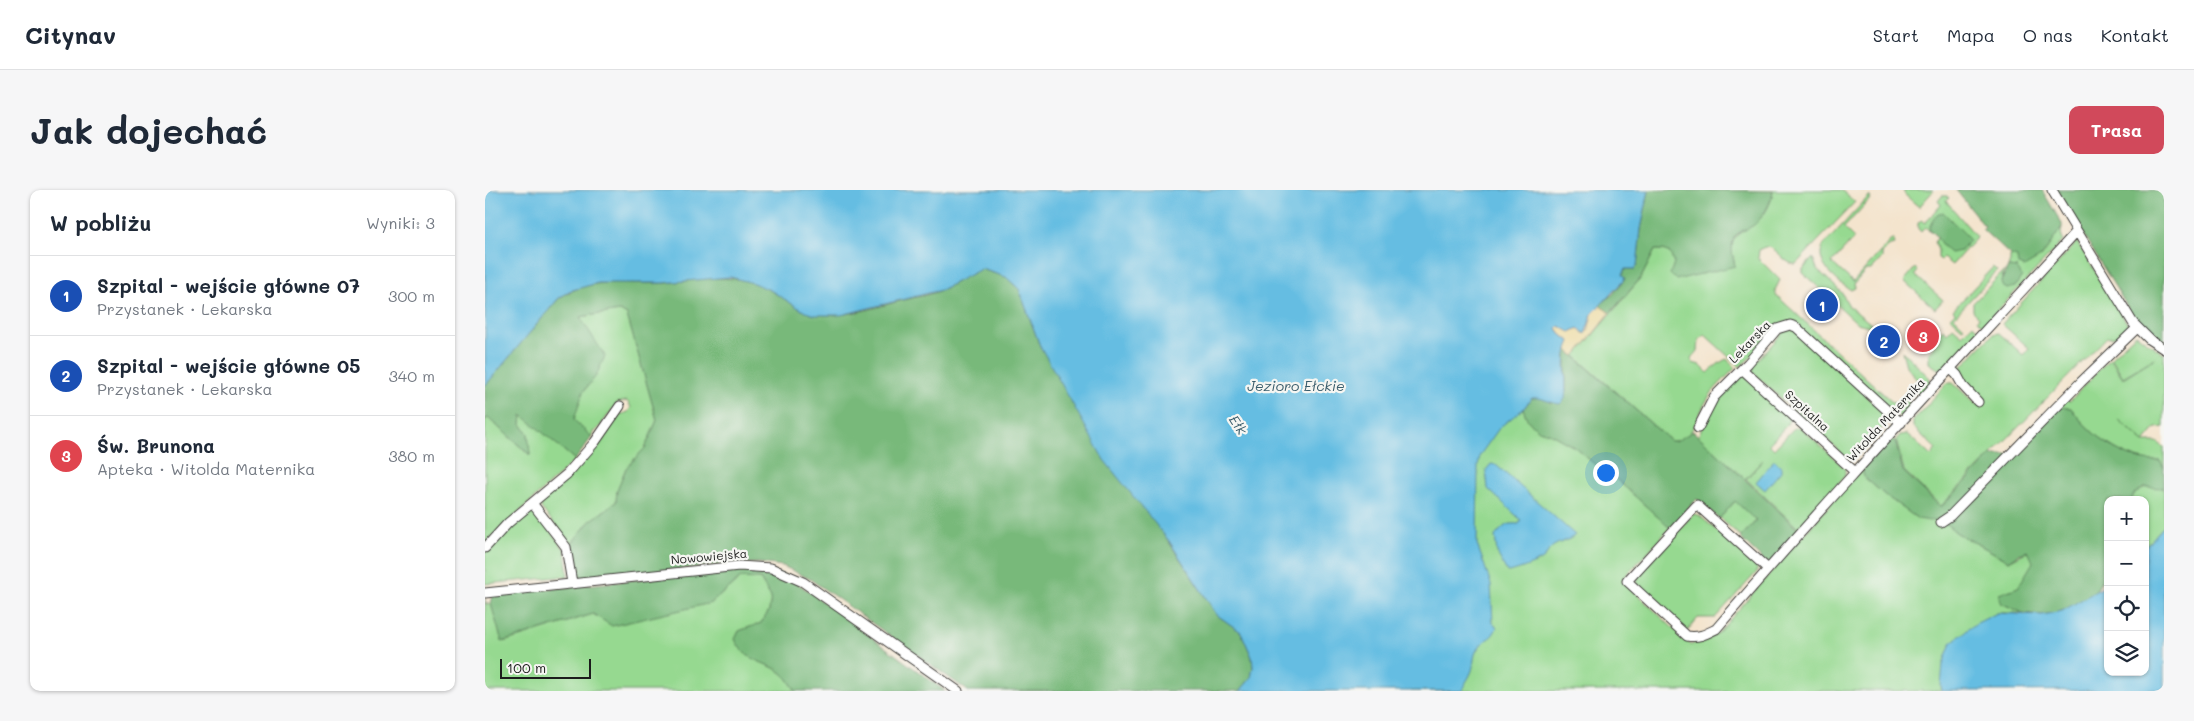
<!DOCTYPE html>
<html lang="pl">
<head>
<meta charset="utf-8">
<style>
	body { margin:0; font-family:Mali,sans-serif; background:#f6f6f7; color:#1f2937 }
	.controls { position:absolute; right:15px; bottom:15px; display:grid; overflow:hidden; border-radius:10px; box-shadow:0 1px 4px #0004 }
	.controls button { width:45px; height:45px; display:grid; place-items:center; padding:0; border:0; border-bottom:1px solid #e0e1e3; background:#fff; color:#1f2937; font:25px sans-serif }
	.scale { position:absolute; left:15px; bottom:12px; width:91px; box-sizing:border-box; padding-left:5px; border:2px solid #1c1c1c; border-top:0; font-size:14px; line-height:18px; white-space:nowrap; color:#1c1c1c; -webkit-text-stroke:4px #f6f6f2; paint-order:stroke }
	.you { position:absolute; left:1120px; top:282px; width:18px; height:18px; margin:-12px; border:4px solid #fff; border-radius:50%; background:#1a73e8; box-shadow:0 0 0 8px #1a73e833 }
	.badge { display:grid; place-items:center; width:32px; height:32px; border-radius:50%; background:#d1495b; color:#fff; font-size:16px; font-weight:700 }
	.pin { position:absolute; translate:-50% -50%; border:2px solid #fff; box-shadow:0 1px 5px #0006 }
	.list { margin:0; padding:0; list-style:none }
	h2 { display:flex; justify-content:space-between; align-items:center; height:65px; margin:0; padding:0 20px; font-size:21px }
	h2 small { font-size:16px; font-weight:400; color:#747a83 }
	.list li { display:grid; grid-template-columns:32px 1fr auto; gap:15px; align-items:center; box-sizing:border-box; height:80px; padding:0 20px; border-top:1px solid #e0e1e3 }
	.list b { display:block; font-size:19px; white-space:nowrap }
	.list p { margin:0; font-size:16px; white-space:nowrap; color:#747a83 }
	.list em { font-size:16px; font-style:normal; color:#747a83 }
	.icon { flex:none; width:28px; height:28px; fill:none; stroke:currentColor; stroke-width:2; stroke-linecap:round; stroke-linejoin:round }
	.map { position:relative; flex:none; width:1679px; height:501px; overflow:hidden; border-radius:10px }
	header { display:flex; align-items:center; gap:30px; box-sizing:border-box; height:70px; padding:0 25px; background:#fff; border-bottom:1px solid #e0e1e3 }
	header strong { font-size:24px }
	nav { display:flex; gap:28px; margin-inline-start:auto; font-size:18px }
	.intro { display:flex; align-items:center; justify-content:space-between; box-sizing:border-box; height:120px; padding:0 30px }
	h1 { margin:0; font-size:35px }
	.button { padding:12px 22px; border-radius:10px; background:#d1495b; color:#fff; font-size:18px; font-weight:700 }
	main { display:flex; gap:30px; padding:0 30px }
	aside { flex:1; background:#fff; border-radius:10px; box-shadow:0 1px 4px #0004 }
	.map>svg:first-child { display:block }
	.green { fill:#96d990; stroke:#597a56 }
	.forest { fill:#78b97a; stroke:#4a6a4b }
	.sand { fill:#eeda9e; stroke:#857b5d }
	.water { fill:#65bde2; stroke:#406c7f }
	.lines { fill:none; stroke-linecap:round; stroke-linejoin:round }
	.minor-casing { stroke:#3c3a37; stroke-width:11 }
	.minor { stroke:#fff; stroke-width:9 }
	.labels { text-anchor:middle; stroke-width:4.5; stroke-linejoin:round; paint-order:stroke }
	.street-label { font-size:12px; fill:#1c1c1c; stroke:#f6f6f2 }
	.water-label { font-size:14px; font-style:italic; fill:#395c6b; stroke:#f6f6f2 }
</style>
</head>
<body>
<header>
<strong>Citynav</strong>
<nav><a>Start</a><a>Mapa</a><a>O nas</a><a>Kontakt</a></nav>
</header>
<div class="intro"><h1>Jak dojechać</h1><a class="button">Trasa</a></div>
<main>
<aside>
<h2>W pobliżu<small>Wyniki: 3</small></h2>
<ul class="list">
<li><span class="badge" style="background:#1a4fb4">1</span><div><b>Szpital - wejście główne 07</b><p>Przystanek · Lekarska</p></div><em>300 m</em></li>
<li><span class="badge" style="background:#1a4fb4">2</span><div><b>Szpital - wejście główne 05</b><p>Przystanek · Lekarska</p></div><em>340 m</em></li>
<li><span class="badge" style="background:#e0444e">3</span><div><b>Św. Brunona</b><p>Apteka · Witolda Maternika</p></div><em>380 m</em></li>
</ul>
</aside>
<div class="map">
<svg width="1679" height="501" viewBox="0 0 1679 501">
	<rect width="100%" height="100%" fill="#f6f6f2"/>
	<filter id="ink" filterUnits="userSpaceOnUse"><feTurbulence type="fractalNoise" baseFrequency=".02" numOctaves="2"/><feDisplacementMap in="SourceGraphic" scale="10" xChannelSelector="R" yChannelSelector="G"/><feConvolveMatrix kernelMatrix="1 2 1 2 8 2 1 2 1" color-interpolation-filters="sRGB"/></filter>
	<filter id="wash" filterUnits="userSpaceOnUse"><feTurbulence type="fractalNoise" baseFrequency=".0096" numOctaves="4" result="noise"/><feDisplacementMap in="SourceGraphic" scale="20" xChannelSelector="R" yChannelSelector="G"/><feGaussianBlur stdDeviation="1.12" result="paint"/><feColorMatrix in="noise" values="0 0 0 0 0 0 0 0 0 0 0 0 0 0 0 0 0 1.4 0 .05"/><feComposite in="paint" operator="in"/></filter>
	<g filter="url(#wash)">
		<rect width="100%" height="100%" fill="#f4e4cd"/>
		<!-- green -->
		<path class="green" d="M1288,0h68l14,12 -59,62c-15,1 -21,-26 -37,-14l-1,8 22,22 -5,10 1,5 115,106 5,3 12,-3 4,5 -12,11 -111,-95 -49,45 -35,-32 -6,5 -1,11 -7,8 2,4 7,2 8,8c4,-4 14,-13 19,-14l8,9c-9,10 -21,20 -28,32 -10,15 -13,42 -36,41l-96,-85 66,-78 14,-28h8l7,3 4,10 -2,6 63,-3c-1,-7 -4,-14 -3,-20 2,-14 13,-14 22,-22 11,-8 18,-21 19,-34z
			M1418,0h31l-15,17 -14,-12z
			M1384,6l2,2 -27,30 10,10 -22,25 21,19 40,-44 2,6 -5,1 -8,9v4l-11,12h-5l-12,14 1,4 -4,2c-14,-8 -37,-27 -28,-44z
			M1457,6h5l2,2 -3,3 31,36 -25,28 -9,-7 -2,2 -3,-2v-8l-4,-8 4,-5 -13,-10 -4,5 -3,-3v-6l3,-3 4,3 16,-18 -3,-4z
			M1577,37l-1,6 2,8 -80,85 -6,-6 2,-3 -6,-6v-8l31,-32 -3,11 16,-14 -9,-1 2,-6v-6l31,2z
			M1592,52l53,86v3l-6,5 -17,1 -166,169 -37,-35 -8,-31 4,-5 7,-1 24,22 5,-7 -23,-22v-6l34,-38h6l24,22 5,-7 -22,-21 -2,-7 35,-36 6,-1 24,22 6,-7 -27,-24z
			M1328,68l4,11 24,23 8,14 27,22 -19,-5 -54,-50v-4z
			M1508,77l4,4 -43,46 10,10 -2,1 -12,-11 5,-5 -2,-2z
			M1430,78l3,3 -3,4 28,25 -8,9 -31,-28z
			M135,121l7,4 30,105 -12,28 -19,20 -9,22 -1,12 -27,20 -18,22 -30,-36v-6c32,-27 55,-53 78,-87l9,-3 3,-5 -4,-6 -10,2 -19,26 -5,3 -1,5 -63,-57 51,-63z
			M1488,134l6,6 -35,38 -6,1 -9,-6v-10l6,-7 -4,-4 12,-13 4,4 6,-6 9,8z
			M1308,138l94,88v6l-32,36 -7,1 -95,-86v-8l33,-36z
			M1651,144l28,20v73l-8,1 -12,14 -25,-22 25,22h13l7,5v21l-4,-7c-34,2 -70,-26 -89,-53l-12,-1 8,-7 3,1 40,-43 13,20 32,-20 -32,19 -12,-20z
			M1002,159l52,81 12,4 25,14 24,21 15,9 55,50 -48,52 69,65 27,-12 144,-165 2,9 22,19 32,23h22l17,14 52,28 19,-10 6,11 -16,26 -17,15 22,10h-26l-56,73 1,5h-531z
			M1417,161l28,27v6l-10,11 -3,-1 1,-13 -12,-15z
			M1256,185h3l46,43 -4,8 -17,18 5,5 20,-21 6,-1 45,41v8l-24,26 2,1 -4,4 -6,1v6l-14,15 -53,-50 17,-19 -18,19 -47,-43 17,-36 2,2 12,-13 -3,-3z
			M37,224l53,46 -90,84v-124l3,-2 42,37 -2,-21 -7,-10z
			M1670,296l9,2v38l-19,21v-47h-14c5,-11 13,-13 24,-14z
			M1254,307l21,19 -19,21 -21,-19z
			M44,320h5l31,40 3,26 -83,8v-31l22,-25z
			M1208,324l6,1 58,52v5l-42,46h-17l-11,13 -50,-47v-8z
			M256,388l19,1 11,18 -2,14 -8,12 -22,8 -3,8c9,25 34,22 48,36 5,4 8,11 12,16h-311v-93l1,6h5l12,38 90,-28 118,-11z"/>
		<!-- forest -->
		<path class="forest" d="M1164,0l124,1c-2,12 -9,25 -19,34 -7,5 -15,5 -20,13 -4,9 -1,19 1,28l-59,14 -6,-6 4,-11 -4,-10 -7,-3h-8l-14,28 -31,35 -11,-8 14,-11 12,-15 -3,-4 3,-6h10l2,-3 4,-37z
			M1471,0h86l20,34v3l-21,30 -17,10 -6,-2 -1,-8 -7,-2 -28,-26 3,-2z
			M1571,0h108v155l-25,-19z
			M1458,22l25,25 1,3 -8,11 -11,2c-10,-8 -11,-15 -21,-24 1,-7 7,-15 14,-17z
			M1523,77l9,1 5,8 -7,11 -8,2 -5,-3 -1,-4z
			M496,79l25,8 13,12 21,57 177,269 24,17 11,25 1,10 -2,11 -11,13h-272l-158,-112 -27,-13 -24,-3 -34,1 -148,16 -3,-1 -3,-35 18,-22 27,-20 1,-12 9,-22 19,-20 12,-28 -30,-105 -7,-4 -40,6 25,39 -9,20 -13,16 -9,28 18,17 -17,23 -53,-45 -1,9 7,10 2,21 -42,-37 -3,2v-34l73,-87c33,-24 69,-14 107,-16 29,-2 57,-9 86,-1 28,8 45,32 75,33 26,1 53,-9 78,-15 12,-3 26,-5 37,-10 14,-5 25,-17 40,-21z
			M1081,159l105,92h6l16,-10 106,99 -29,33 -5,-1 -25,-24 16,-17 -21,-20 -16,18 -22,-20 -27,29 -55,-50 -15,-9 -24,-21 -25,-14 -12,-4 -11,-9 -5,-12 9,-11 10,-1 9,6 15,-12z
			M1574,217l12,1c19,27 55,55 89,53l4,7v20l-20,-1 -10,7 -3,6h-23v69l-13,24 -33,18 -20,4 -19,-2 -22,-10 -2,-9 19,-7 15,-25 -5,-11 -9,3 -10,7 -52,-28 -17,-14 -10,2 -12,-2 -32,-23 -22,-19 -2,-9 24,-28h9l8,31 38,36 51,-52h21z
			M262,378l19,2 23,7 156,114h-149c-4,-5 -7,-12 -12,-16 -14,-14 -39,-11 -49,-36l4,-8 22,-8 8,-12 2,-14 -11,-18 -19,-1 -30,25 -99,23 -19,-12 -91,28 -11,-38 2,-9z"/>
		<!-- sand -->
		<path class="sand" d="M1114,115l11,8 -35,43 -9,-7 4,-8 -10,-7 -3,-6 2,-2 13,5 6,-3 4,5 6,-2 4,-17z"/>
		<!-- water -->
		<path class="water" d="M0,0h1164l-8,39 -4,37 -2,3h-10l-3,6 3,4 -33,35 -7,20 -7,-6 -8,4 -11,-6 -2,2 3,6 10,7c-9,18 -2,38 -5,58l-5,5c-11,-1 -17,-7 -28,-6l-9,11 -23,18 -20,28 -2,11 -1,78 14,40 2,39 4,4c-5,13 -11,11 -18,20 -7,8 -4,18 -8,26 -3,7 -7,11 -9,18h-222l11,-13 2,-11 -1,-10 -11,-25 -24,-17 -48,-74 -65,-81 -64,-114 -21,-57 -13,-12 -25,-8 -40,21 -100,25h-26l-10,-3 -35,-22 -17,-7 -23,-6 -67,6h-65l-29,8 -11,8 -73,87z
			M1289,270l7,6v5l-16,19 -9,-8z
			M1006,274l5,1 79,70c-7,7 -16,6 -24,13 -3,2 -4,7 -7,10 -4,4 -30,14 -37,14l-10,-19 -2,-17c10,-10 9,-13 24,-12l2,-4 -33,-31 -2,-19z
			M1679,336v164l-222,1 -1,-5 2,-22 8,-21 24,-19 22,-11 45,2 20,-4 46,-27v88h37v-125z"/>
	</g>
	<g filter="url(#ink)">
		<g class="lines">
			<defs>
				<path id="minor" d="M1567,0l81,133 17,17 14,9
					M1257,179l113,103
					M1466,179l6,6 6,11 15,16
					M1213,238l16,-31 34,-34 29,-34 13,-4 6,2 105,96
					M47,313l34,44 6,36
					M1456,332l9,-6 131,-134 56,-54
					M0,358l23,-25 59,-49 28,-32 25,-36
					M1283,379l-71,-64 -70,76 60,55c12,2 19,-2 29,-7 117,-136 240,-266 361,-398
					M0,403l254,-27 32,2 32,14 155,109"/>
			</defs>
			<!-- minor casing -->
			<use href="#minor" class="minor-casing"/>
			<!-- minor -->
			<use href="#minor" class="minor"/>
		</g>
	</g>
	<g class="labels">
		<!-- street labels -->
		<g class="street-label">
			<text transform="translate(1265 152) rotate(-46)" y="4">Lekarska</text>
			<text transform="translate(1322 221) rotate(42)" y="4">Szpitalna</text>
			<text transform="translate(1401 230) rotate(-47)" y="4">Witolda Maternika</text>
			<text transform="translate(224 367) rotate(-5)" y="4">Nowowiejska</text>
		</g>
		<!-- water labels -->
		<g class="water-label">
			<text x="811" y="201">Jezioro Ełckie</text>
			<text transform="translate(753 235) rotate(56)" y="5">Ełk</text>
		</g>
	</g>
</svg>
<div class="controls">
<button>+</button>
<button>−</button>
<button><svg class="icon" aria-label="locate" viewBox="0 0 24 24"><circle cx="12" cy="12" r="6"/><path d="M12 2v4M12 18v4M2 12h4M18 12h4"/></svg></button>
<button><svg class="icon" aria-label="layers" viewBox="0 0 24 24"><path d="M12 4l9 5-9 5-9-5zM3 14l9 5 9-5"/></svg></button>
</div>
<div class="scale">100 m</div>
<div class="you"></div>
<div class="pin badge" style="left:1337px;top:115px;background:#1a4fb4">1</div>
<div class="pin badge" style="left:1399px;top:151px;background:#1a4fb4">2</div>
<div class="pin badge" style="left:1438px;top:146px;background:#e0444e">3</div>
</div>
</main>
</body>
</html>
